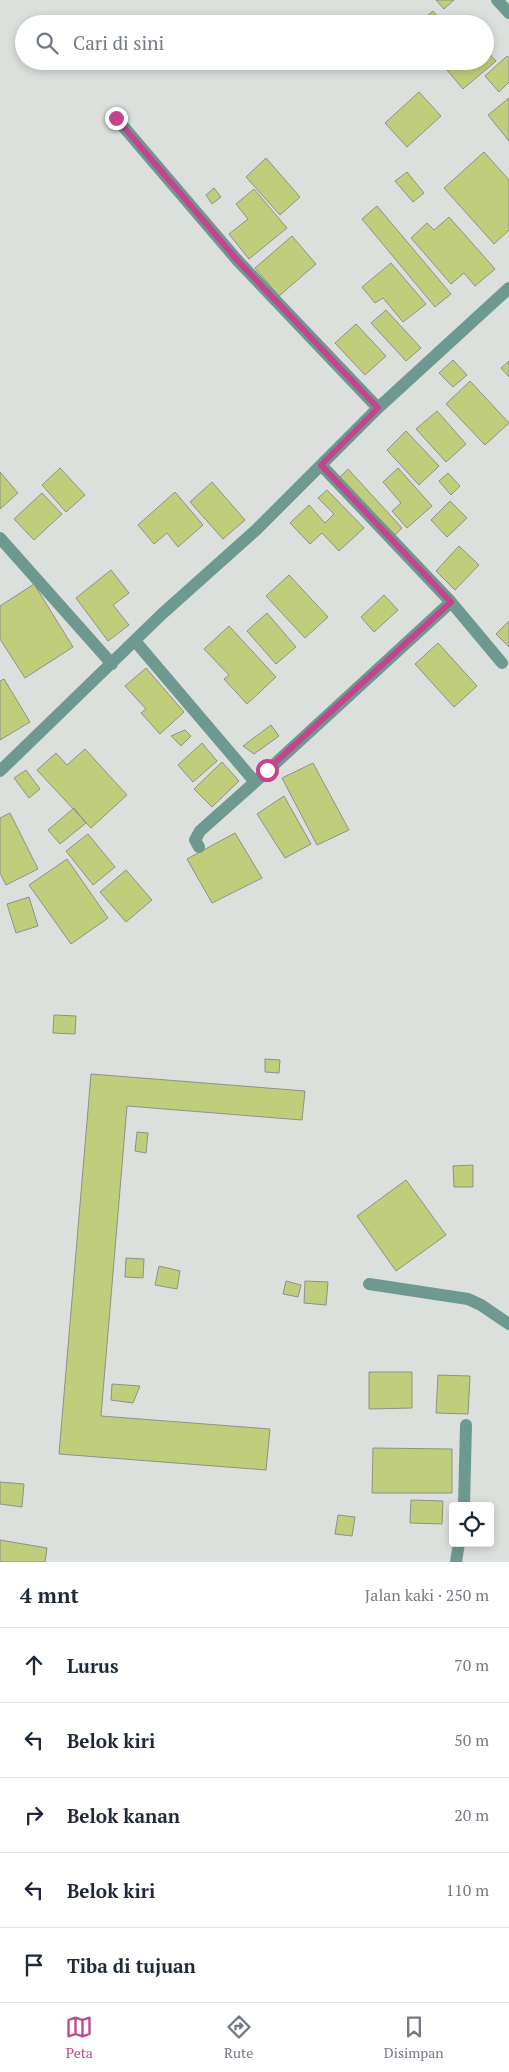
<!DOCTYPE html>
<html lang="id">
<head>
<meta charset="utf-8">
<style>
	body { margin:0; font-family:"PT Serif",serif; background:#f6f6f7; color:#1f2937 }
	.controls { position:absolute; right:15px; bottom:15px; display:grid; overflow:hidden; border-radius:5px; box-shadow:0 2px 8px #0003 }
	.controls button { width:45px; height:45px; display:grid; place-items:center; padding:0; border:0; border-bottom:1px solid #e0e1e3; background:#fff; color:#1f2937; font:25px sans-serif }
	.stop { position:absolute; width:15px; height:15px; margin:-11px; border:4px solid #c5448e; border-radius:50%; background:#fff }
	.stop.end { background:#c5448e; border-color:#fff; box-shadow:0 1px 5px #0008 }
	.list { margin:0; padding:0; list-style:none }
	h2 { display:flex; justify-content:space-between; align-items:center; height:65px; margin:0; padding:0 20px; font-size:21px }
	h2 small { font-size:16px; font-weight:400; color:#747a83 }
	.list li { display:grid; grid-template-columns:32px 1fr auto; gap:15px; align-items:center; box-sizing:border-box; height:75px; padding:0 20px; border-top:1px solid #e0e1e3 }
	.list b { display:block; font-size:19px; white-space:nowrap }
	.list em { font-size:16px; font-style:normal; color:#747a83 }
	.icon { flex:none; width:28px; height:28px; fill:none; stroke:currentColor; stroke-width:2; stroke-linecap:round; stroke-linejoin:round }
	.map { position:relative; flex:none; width:509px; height:1562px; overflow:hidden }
	.search { position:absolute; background:#fff; box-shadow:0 2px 8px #0003; left:15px; right:15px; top:15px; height:55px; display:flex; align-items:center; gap:12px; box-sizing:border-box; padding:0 18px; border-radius:28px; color:#747a83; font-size:19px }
	.sheet { height:440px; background:#fff }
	nav { display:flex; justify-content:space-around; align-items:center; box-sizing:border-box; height:70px; border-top:1px solid #e0e1e3; background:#fff; font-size:14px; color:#747a83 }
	nav a { display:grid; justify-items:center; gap:2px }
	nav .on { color:#c5448e }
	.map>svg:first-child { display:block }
	.building { fill:#c0ce7b; stroke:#8f908b }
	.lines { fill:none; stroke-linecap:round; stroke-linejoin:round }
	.minor { stroke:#6e9990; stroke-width:12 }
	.route { stroke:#c5448e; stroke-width:6 }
</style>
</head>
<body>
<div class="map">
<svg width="509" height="1562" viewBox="0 0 509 1562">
	<rect width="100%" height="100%" fill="#dce0dc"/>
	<!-- building -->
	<path class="building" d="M436,0h18l-10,9z
		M433,11l10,13h-26z
		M485,49l11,12 -33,28 -21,-25 4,-3h39z
		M507,56l2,2v24l-10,10 -14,-16z
		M419,92l22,24 -34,31 -22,-24z
		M509,98v43l-21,-26z
		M484,152l25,28v50l-15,14 -50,-56z
		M266,158l34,39 -20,18 -34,-38z
		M407,172l17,21 -11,9 -18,-21z
		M214,188l7,9 -9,7 -6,-9z
		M254,189l33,39 -38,31 -20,-25 19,-15 -12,-15z
		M377,206l74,88 -16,13 -73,-88z
		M449,217l46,52 -20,17 -11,-13 -13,11 -40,-46 16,-15 7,7z
		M292,236l24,28 -37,32 -24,-28z
		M391,263l35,41 -23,18 -20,-24 -8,5 -13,-16z
		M386,310l35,38 -15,13 -35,-38z
		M356,324l30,32 -21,19 -30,-32z
		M453,360l14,15 -14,12 -14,-14z
		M509,361v16l-8,-9z
		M470,381l39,42 -24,22 -39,-41z
		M437,411l29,33 -20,18 -30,-33z
		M406,431l33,35 -20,19 -32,-35z
		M60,468l25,27 -19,17 -24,-27z
		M398,468l34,38 -25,22 -15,-17 9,-8 -18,-21z
		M348,469l54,59 -8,8 -54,-59z
		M0,472l18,21 -18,16z
		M448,473l12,13 -9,9 -12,-14z
		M212,482l33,38 -22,19 -33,-37z
		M327,490l37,38 -25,23 -17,-18 -12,11 -20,-21 19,-18 16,18 9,-9 -16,-16z
		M175,492l28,33 -25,22 -11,-14 -13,11 -16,-19z
		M42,493l20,21 -28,26 -20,-21z
		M450,501l17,17 -20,19 -16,-17z
		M459,546l20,19 -24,25 -19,-19z
		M111,570l18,23 -16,12 16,20 -21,16 -32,-43z
		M289,575l39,42 -23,21 -39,-42z
		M34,584l39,63 -48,31 -25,-39v-33z
		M384,595l14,15 -24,22 -13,-15z
		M267,613l29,34 -20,17 -29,-33z
		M509,621v26l-13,-13z
		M229,626l47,51 -29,27 -23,-25 5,-4 -25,-26z
		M438,643l39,43 -23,21 -39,-43z
		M146,668l38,44 -24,22 -19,-21 5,-4 -21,-23z
		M4,679l26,43 -30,18v-59z
		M271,725l8,11 -25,18 -11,-8z
		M185,730l6,6 -10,10 -10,-10z
		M202,743l15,18 -24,21 -15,-17z
		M85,749l42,46 -36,33 -54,-58 19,-17 11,12z
		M222,762l17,19 -27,26 -18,-18z
		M313,763l36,67 -32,15 -35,-67z
		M26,770l14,19 -11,9 -15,-20z
		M284,796l27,48 -26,14 -28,-44z
		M74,808l12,15 -26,21 -12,-14z
		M10,813l28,56 -32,16 -6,-12v-55z
		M235,833l27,45 -50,25 -25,-44z
		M88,834l27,33 -22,18 -27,-34z
		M67,859l41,59 -37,26 -42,-59z
		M126,870l26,30 -26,22 -26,-30z
		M29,897l9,29 -22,7 -9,-29z
		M54,1015l22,1 -1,18 -22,-1z
		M265,1059l15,1 -1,13 -14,-1z
		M91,1074l214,17 -3,29 -175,-14 -26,310 169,13 -4,41 -207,-16z
		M137,1132l11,1 -2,20 -11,-2z
		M473,1165v22h-19l-1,-21z
		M406,1180l40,55 -50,36 -39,-55z
		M126,1258l18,1 -1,19 -18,-1z
		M159,1266l21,5 -3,18 -22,-4z
		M286,1281l15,4 -3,12 -15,-3z
		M305,1281l23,1 -2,23 -22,-2z
		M369,1372h43v36l-43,1z
		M438,1375l32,1 -2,38 -32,-1z
		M112,1384l28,2 -7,17 -22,-3z
		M373,1448l79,1v44h-80z
		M0,1482l24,2 -2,23 -22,-3z
		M411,1500l32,1 -1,23 -32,-1z
		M338,1515l17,2 -3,19 -17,-2z
		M0,1540l47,8 -2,14h-45z"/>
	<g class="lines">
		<!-- minor -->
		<path class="minor" d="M497,0l12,13
			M116,118l122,143 140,147
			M0,538l112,126
			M451,602l51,61
			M135,641l120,141 196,-180 -130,-137
			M0,771l162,-157 94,-84 122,-122 131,-120
			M199,847l-4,-7 5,-9 55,-49
			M369,1284l99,15 13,6 28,19
			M464,1506l2,-81
			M456,1562l3,-19"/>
	</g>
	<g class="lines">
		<!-- route -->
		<path class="route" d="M116,118l122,143 140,147 -57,57 130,137 -184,168"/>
	</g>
</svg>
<div class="controls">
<button><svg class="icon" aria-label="locate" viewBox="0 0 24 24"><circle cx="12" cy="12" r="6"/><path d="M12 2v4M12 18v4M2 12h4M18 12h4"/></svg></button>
</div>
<div class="stop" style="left:267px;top:770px"></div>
<div class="stop end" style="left:116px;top:118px"></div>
<div class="search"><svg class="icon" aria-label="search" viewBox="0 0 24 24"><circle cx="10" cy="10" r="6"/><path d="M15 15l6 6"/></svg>Cari di sini</div>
</div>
<section class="sheet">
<h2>4 mnt<small>Jalan kaki · 250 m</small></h2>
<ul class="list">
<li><svg class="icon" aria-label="ahead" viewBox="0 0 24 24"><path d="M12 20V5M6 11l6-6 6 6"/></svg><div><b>Lurus</b></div><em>70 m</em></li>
<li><svg class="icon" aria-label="left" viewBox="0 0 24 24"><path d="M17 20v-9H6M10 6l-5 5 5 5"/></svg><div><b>Belok kiri</b></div><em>50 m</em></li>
<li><svg class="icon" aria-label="right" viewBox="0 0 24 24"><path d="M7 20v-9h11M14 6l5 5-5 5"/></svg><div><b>Belok kanan</b></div><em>20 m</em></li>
<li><svg class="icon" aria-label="left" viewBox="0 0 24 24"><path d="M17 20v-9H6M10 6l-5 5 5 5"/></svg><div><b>Belok kiri</b></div><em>110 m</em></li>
<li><svg class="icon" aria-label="arrive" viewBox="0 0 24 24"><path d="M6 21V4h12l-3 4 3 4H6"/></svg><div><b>Tiba di tujuan</b></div></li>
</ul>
</section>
<nav>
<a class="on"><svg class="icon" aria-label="map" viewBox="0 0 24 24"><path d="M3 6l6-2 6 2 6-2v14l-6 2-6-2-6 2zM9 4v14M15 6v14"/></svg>Peta</a>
<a><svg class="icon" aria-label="directions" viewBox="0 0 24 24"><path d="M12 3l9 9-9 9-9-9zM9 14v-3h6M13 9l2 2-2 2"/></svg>Rute</a>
<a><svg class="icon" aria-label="saved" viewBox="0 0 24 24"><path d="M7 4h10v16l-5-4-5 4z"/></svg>Disimpan</a>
</nav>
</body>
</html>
